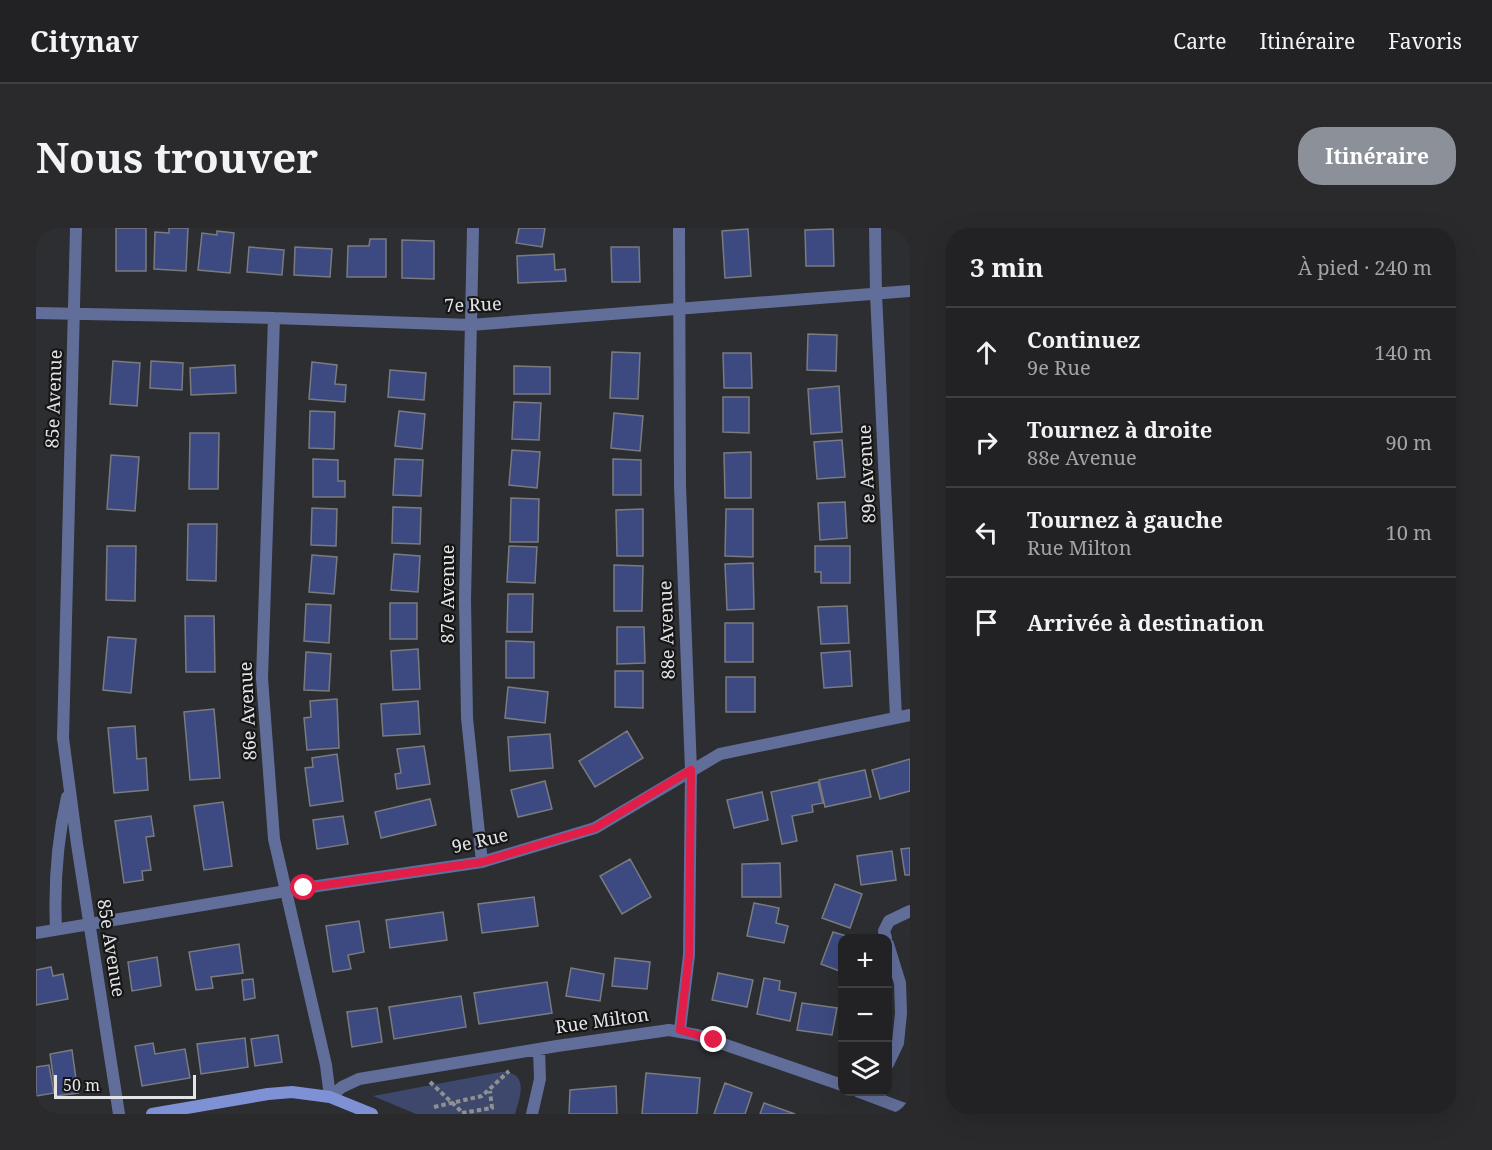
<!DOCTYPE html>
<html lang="fr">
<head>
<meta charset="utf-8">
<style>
	body { margin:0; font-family:"Noto Serif",serif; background:#2a2a2d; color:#f1f3f6 }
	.controls { position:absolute; right:18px; bottom:18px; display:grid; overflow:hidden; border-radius:12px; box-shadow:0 6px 24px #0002 }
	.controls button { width:54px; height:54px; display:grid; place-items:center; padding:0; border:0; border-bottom:2px solid #3f3f42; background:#222225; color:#f1f3f6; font:30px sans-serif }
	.scale { position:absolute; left:18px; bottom:15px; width:142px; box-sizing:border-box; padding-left:6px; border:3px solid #e3e4e6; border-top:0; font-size:16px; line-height:21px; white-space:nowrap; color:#e3e4e6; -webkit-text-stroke:4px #161617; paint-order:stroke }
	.stop { position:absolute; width:18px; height:18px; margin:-14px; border:4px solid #e11d48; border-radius:50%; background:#fff }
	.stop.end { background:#e11d48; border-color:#fff; box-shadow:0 2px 6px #0008 }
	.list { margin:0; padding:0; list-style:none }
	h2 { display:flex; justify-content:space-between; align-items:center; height:78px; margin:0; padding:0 24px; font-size:26px }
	h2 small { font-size:20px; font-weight:400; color:#a2a4a7 }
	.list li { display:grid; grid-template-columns:39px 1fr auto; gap:18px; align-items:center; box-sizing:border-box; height:90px; padding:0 24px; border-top:2px solid #3f3f42 }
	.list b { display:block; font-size:22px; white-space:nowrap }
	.list p { margin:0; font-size:20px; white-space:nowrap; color:#a2a4a7 }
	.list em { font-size:20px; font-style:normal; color:#a2a4a7 }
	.icon { flex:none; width:33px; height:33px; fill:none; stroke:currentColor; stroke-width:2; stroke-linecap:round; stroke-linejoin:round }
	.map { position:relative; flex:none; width:874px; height:886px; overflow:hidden; border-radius:24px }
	header { display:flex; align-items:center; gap:36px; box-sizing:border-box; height:84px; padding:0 30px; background:#222225; border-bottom:2px solid #3f3f42 }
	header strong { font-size:28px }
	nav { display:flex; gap:33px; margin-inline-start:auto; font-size:21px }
	.intro { display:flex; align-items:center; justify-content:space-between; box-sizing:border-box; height:144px; padding:0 36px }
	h1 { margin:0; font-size:42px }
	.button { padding:15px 27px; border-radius:24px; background:#8c9099; color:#fff; font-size:21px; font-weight:700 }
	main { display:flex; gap:36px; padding:0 36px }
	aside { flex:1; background:#222225; border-radius:24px; box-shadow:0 6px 24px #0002 }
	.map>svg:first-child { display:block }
	.green { fill:#3d486c }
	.building { fill:#3c4a81; stroke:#7a7b7e; stroke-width:1.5 }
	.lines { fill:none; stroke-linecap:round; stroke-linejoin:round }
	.path { stroke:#8f9092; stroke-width:4; stroke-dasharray:4.5 3; stroke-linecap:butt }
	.street { stroke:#616e99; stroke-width:12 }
	.secondary { stroke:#7e91d5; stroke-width:12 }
	.route { stroke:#e11d48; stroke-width:8 }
	.labels { text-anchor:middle; stroke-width:4.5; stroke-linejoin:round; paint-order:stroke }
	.street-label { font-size:18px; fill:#e3e4e6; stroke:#161617 }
</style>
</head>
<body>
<header>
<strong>Citynav</strong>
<nav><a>Carte</a><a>Itinéraire</a><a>Favoris</a></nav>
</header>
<div class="intro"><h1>Nous trouver</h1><a class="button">Itinéraire</a></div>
<main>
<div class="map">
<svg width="874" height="886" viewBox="0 0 874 886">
	<rect width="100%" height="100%" fill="#2d2e31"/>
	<!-- green -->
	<path class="green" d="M465,844c29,0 19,25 14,42h-99l-43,-18z"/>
	<!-- building -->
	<path class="building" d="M80,0h30v43h-30z
		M133,0h19l-2,43 -32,-2 1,-37 14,1z
		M483,0h26l-3,19 -26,-4z
		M712,1l3,47 -26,2 -3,-47z
		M797,1l1,37h-28l-1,-36z
		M181,3l17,2 -4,40 -32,-3 4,-37 15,2z
		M334,11h16v38h-39l1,-31h21z
		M366,12l32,1v38l-32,-1z
		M213,19l35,3 -2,25 -35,-3z
		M259,19l37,2 -2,28 -36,-2z
		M575,19h28l1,35h-28z
		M518,26l1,16 10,-1 1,12 -48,2 -1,-27z
		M772,106l29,1 -1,36 -29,-1z
		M576,124l28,1 -2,46 -28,-1z
		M687,125h28l1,35h-28z
		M77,133l27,2 -3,43 -27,-2z
		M115,133l32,2 -1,27 -32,-2z
		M276,134l25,3 -2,19 11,1 -1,17 -36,-3z
		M199,137l1,28 -45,2 -1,-27z
		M478,138l36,1v27h-36z
		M354,142l36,3 -2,27 -36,-3z
		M803,158l3,46 -31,2 -3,-45z
		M687,169h26v36l-26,-1z
		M478,174l27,1 -2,37 -27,-1z
		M274,183l25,1 -1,37 -25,-1z
		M363,183l26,3 -3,35 -27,-3z
		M578,185l29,3 -3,35 -29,-3z
		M154,205h29l-1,56h-29z
		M806,212l3,37 -28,2 -3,-37z
		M476,222l28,2 -3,36 -28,-3z
		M715,224v46h-26l-1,-45z
		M75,227l28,2 -4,54 -28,-2z
		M277,231l25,1v21h7v16h-32z
		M359,231l28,1 -2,36 -28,-1z
		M577,231l28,1v35h-28z
		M475,270l28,1 -1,43h-28z
		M809,274l2,36 -27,2 -2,-37z
		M357,279l28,1 -1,36 -28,-1z
		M276,280l25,1 -1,37 -25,-1z
		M607,281v47h-26l-1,-46z
		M690,281h27v48l-28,-1z
		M152,296h29l-1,57 -29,-1z
		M71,318h29l-1,55 -29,-1z
		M473,318l28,1 -2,36 -28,-1z
		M779,318h35v37h-29v-11h-6z
		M358,326l26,2 -2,36 -27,-2z
		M276,327l25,2 -3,37 -25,-2z
		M717,335l1,46 -27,1 -2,-46z
		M578,337l29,1 -1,45h-28z
		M472,366h25l-1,38h-25z
		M354,375h27v36h-27z
		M270,376l25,1 -2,38 -25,-2z
		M811,378l2,37 -28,1 -3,-37z
		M149,388h29l1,56h-29z
		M689,395h28v39h-28z
		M581,399h27l1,36 -28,1z
		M72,409l28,2 -5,54 -28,-3z
		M470,413l28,1v36h-28z
		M382,421l2,40 -27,1 -2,-39z
		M814,423l2,35 -28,2 -3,-35z
		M270,424l25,2 -2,37 -25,-1z
		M579,443h28v37l-28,-1z
		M690,449h29v35h-29z
		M472,459l40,5 -3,31 -40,-5z
		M301,471l2,49 -32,2 -3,-32 7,-1 -1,-16z
		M382,473l2,33 -37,2 -2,-32z
		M178,481l6,69 -30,2 -6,-68z
		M99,498l2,33 9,-1 2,32 -34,3 -6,-65z
		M591,503l16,27 -48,29 -16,-26z
		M514,506l3,34 -43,3 -2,-34z
		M388,518l6,38 -33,5 -2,-15 6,-1 -4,-24z
		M301,526l6,47 -33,5 -5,-38 8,-1 -1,-9z
		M874,531v32l-30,8 -8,-29z
		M829,542l6,27 -46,10 -6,-27z
		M509,553l7,28 -34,8 -7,-27z
		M782,554l5,21 -11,2 1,7 -21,4 5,25 -15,3 -11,-52z
		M726,564l6,28 -34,8 -7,-28z
		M394,571l6,26 -55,13 -6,-26z
		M187,574l9,64 -28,4 -10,-64z
		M115,588l3,20 -8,1 5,33 -9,1 1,9 -19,3 -9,-62z
		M307,588l5,28 -31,5 -4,-29z
		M874,620v27h-5l-4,-26z
		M856,623l4,29 -35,5 -4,-29z
		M594,631l21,38 -29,17 -22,-38z
		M744,635l1,34h-39v-33z
		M799,656l27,10 -12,34 -28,-10z
		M498,669l4,29 -56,7 -4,-29z
		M718,675l25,5 -3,15 12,3 -4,17 -37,-7z
		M407,684l4,28 -57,8 -4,-28z
		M323,693l5,31 -16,3 3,14 -18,3 -7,-46z
		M797,704l20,6h-11v34l-21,-8z
		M203,716l4,29 -32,4 2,11 -17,2 -7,-38z
		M121,729l4,29 -29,5 -4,-29z
		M579,730l35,4 -3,27 -35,-3z
		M15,739l2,9 10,-2 5,25 -32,6v-35z
		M535,740l33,6 -4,27 -34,-5z
		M682,745l35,7 -6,27 -35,-7z
		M728,750l16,3 -1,9 17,3 -6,28 -33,-7z
		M217,751l2,19 -11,2 -2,-20z
		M511,754l5,31 -73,11 -5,-31z
		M425,768l5,31 -72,12 -5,-32z
		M766,775l35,5 -5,27 -35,-5z
		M341,780l5,34 -30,5 -5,-35z
		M242,807l4,27 -27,4 -4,-27z
		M209,810l3,29 -47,7 -4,-30z
		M117,815l2,11 30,-5 5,29 -48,8 -7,-40z
		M36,822l6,43 -22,3 -6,-42z
		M13,837l5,28 -18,3v-29z
		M610,845l54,5 -3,36h-55z
		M689,855l27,10 -7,21h-31z
		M580,858l1,28h-48l1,-24z
		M728,875l31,11h-35z"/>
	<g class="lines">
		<!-- path -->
		<path class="path" d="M394,854l33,31
			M398,879l48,-11 27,-25
			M426,885l30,-5 -2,-17"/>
		<!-- street -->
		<path class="street" d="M40,0l-13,510 14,106 42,270
			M437,0l-8,372 2,118 15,144
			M643,0l1,258 11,284 -2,185 -9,75
			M839,0l1,66 20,423
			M0,85l238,5 196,7 440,-34
			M238,90l-12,360 12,161 52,226 4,32
			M20,701c-2,-45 1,-88 11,-132
			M0,705l268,-45 178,-26 113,-34 125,-74 190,-39
			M850,710l-2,-7 5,-10 21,-10
			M852,716l12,39 1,30 -3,30 -10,21
			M823,864l51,19
			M294,869l12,-10 17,-8 198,-33 112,-16 28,5 145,50
			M496,886l8,-35 -1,-30"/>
		<!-- secondary -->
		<path class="secondary" d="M116,886l116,-20 24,-2 38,5 42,17"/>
	</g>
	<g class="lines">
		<!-- route -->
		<path class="route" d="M268,660l178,-26 113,-34 96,-58 -2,185 -9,75 34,10"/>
	</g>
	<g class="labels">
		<!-- street labels -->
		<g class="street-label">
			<text transform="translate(437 77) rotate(-2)" y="6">7e Rue</text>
			<text transform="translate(18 171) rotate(-88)" y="6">85e Avenue</text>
			<text transform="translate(831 246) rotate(-93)" y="6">89e Avenue</text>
			<text transform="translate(412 366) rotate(-90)" y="6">87e Avenue</text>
			<text transform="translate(631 402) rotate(-92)" y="6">88e Avenue</text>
			<text transform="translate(212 483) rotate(-93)" y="6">86e Avenue</text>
			<text transform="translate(444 613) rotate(-13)" y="6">9e Rue</text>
			<text transform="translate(75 720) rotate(81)" y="6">85e Avenue</text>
			<text transform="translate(566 793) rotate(-8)" y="6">Rue Milton</text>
		</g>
	</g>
</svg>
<div class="controls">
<button>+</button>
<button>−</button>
<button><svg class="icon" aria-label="layers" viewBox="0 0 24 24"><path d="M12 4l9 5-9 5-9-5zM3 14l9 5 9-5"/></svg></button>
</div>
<div class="scale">50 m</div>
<div class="stop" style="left:268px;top:660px"></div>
<div class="stop end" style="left:678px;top:812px"></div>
</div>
<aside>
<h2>3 min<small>À pied · 240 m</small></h2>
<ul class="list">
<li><svg class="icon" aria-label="ahead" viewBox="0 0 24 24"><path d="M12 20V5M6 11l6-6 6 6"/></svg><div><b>Continuez</b><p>9e Rue</p></div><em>140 m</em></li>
<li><svg class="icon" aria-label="right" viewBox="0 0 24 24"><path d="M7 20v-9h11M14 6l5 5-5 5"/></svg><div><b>Tournez à droite</b><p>88e Avenue</p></div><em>90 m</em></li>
<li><svg class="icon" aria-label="left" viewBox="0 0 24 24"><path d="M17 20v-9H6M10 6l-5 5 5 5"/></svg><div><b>Tournez à gauche</b><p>Rue Milton</p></div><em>10 m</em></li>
<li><svg class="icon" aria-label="arrive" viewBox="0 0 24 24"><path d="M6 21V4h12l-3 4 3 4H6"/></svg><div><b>Arrivée à destination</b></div></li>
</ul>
</aside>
</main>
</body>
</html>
